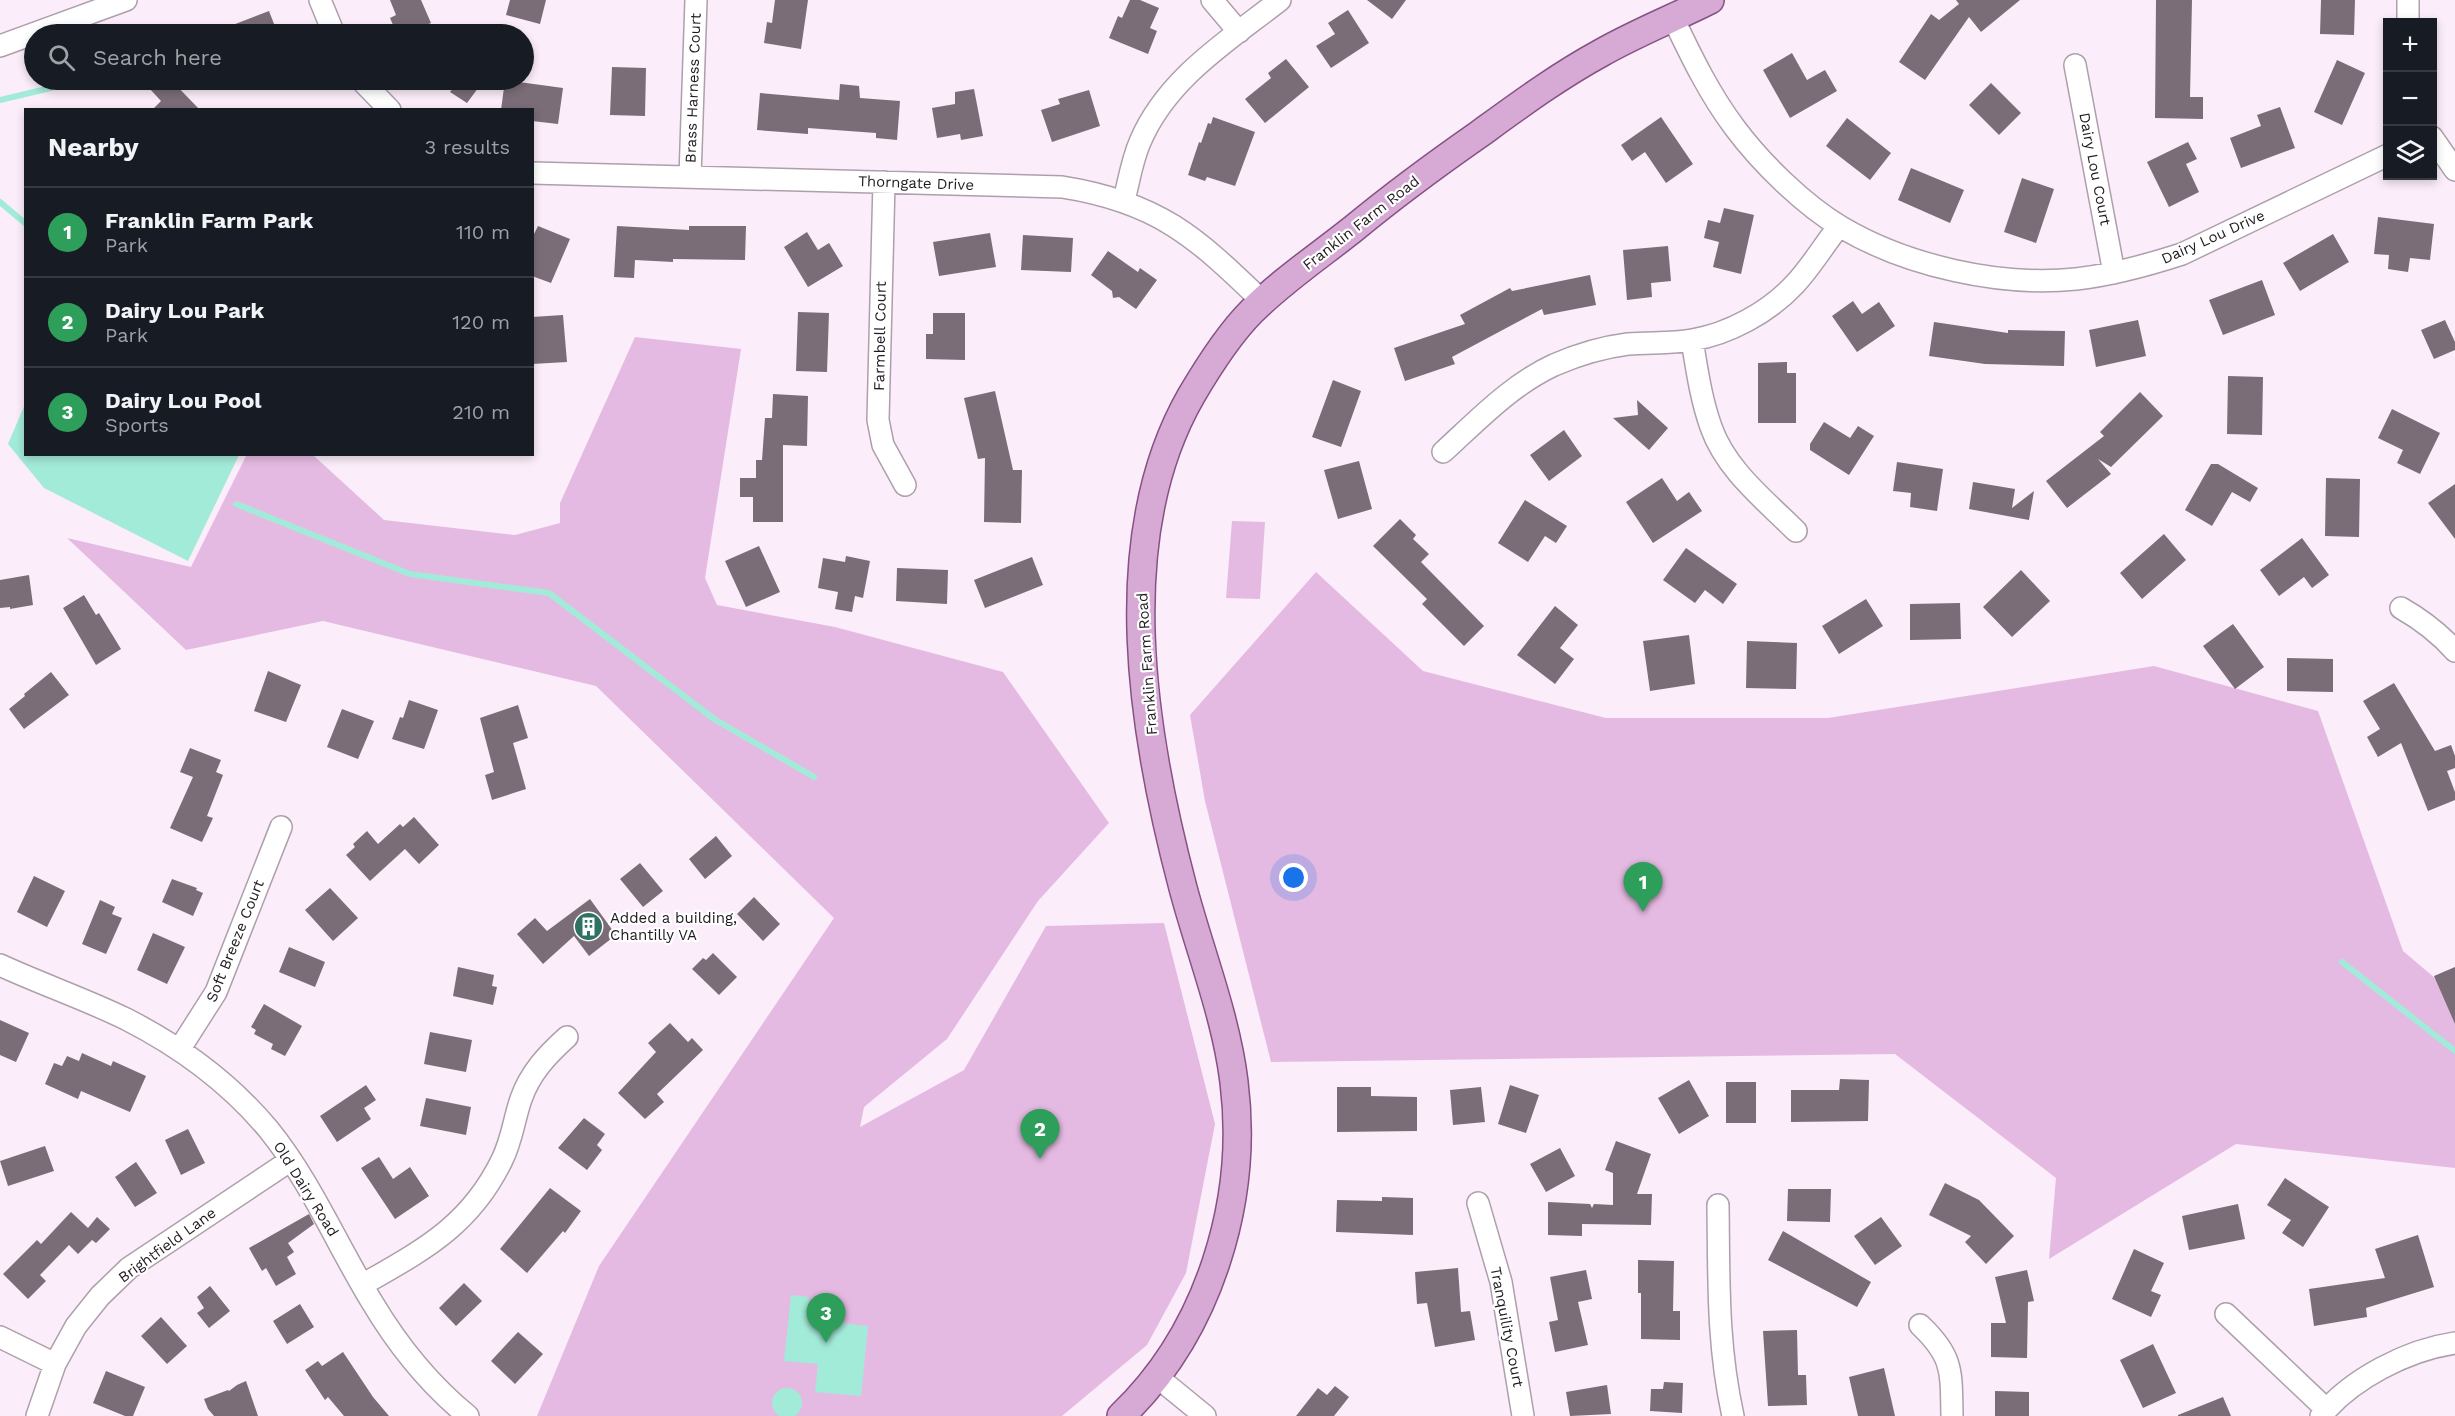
<!DOCTYPE html>
<html lang="en">
<head>
<meta charset="utf-8">
<style>
	body { margin:0; font-family:"Work Sans",sans-serif; background:#242831; color:#f1f3f6 }
	.controls { position:absolute; right:18px; top:18px; display:grid; overflow:hidden; border-radius:0px; box-shadow:0 3px 9px #0003 }
	.controls button { width:54px; height:54px; display:grid; place-items:center; padding:0; border:0; border-bottom:2px solid #363941; background:#171b24; color:#f1f3f6; font:30px sans-serif }
	.you { position:absolute; left:1294px; top:878px; width:21px; height:21px; margin:-15px; border:4px solid #fff; border-radius:50%; background:#1a73e8; box-shadow:0 0 0 9px #1a73e833 }
	.badge { display:grid; place-items:center; width:39px; height:39px; border-radius:50%; background:#b45309; color:#fff; font-size:20px; font-weight:700 }
	.pin { position:absolute; translate:-50% -50px; filter:drop-shadow(0 2px 3px #0008) }
	.pin::after { content:''; position:absolute; top:32px; width:21px; height:18px; background:inherit; clip-path:polygon(0 0,100% 0,50% 100%) }
	.list { margin:0; padding:0; list-style:none }
	h2 { display:flex; justify-content:space-between; align-items:center; height:78px; margin:0; padding:0 24px; font-size:26px }
	h2 small { font-size:20px; font-weight:400; color:#9ea1a6 }
	.list li { display:grid; grid-template-columns:39px 1fr auto; gap:18px; align-items:center; box-sizing:border-box; height:90px; padding:0 24px; border-top:2px solid #363941 }
	.list b { display:block; font-size:22px; white-space:nowrap }
	.list p { margin:0; font-size:20px; white-space:nowrap; color:#9ea1a6 }
	.list em { font-size:20px; font-style:normal; color:#9ea1a6 }
	.icon { flex:none; width:33px; height:33px; fill:none; stroke:currentColor; stroke-width:2; stroke-linecap:round; stroke-linejoin:round }
	.map { position:relative; flex:none; width:2455px; height:1416px; overflow:hidden }
	.search { position:absolute; background:#171b24; box-shadow:0 3px 9px #0003; left:24px; top:24px; width:510px; height:66px; display:flex; align-items:center; gap:15px; box-sizing:border-box; padding:0 21px; border-radius:33px; color:#9ea1a6; font-size:22px }
	.panel { position:absolute; background:#171b24; box-shadow:0 3px 9px #0003; left:24px; top:108px; width:510px; height:348px; border-radius:0px }
	.map>svg:first-child { display:block }
	.green { fill:#e5bae2 }
	.water { fill:#a3ebd9 }
	.lines { fill:none; stroke-linecap:round; stroke-linejoin:round }
	.stream { stroke:#a3ebd9; stroke-width:6 }
	.building { fill:#7a6d78 }
	.minor-casing { stroke:#ada0ac; stroke-width:24 }
	.major-casing { stroke:#865183; stroke-width:30 }
	.minor { stroke:#fff; stroke-width:21 }
	.major { stroke:#d7a9d5; stroke-width:27 }
	.labels { text-anchor:middle; stroke-width:4.5; stroke-linejoin:round; paint-order:stroke }
	.street-label { font-size:15px; fill:#1f1a1f; stroke:#fff }
	.poi-label { font-size:15px; fill:#1f1a1f; stroke:#fff; text-anchor:start }
</style>
</head>
<body>
<div class="map">
<svg width="2455" height="1416" viewBox="0 0 2455 1416">
	<rect width="100%" height="100%" fill="#fbedfa"/>
	<!-- green -->
	<path class="green" d="M635,337l106,12 -36,229 12,27 118,22 168,45 106,151 -71,78 -91,138 -83,68 -4,20 104,-57 82,-144 118,-3 51,201 -29,149 -39,72 -85,71h-525l62,-150 235,-348 -238,-232 -273,-65 -137,29 -119,-112 124,29 56,-113 66,1 71,65 131,15 45,-12v-20z
		M1232,521l33,1 -5,77 -34,-1z
		M1316,572l107,99 183,47h222l326,-52 164,45 85,240 52,44v173l-219,-24 -187,115 7,-81 -161,-124 -624,8 -66,-261 -15,-86z"/>
	<!-- water -->
	<path class="water" d="M25,404l1,50 213,1 -51,106 -144,-73 -36,-44z
		M791,1295l18,2 -2,22 61,7 -7,70 -46,-4 3,-28 -34,-3z
		M772 1403a15 15 0 1 1 30 0a15 15 0 1 1-30 0Z"/>
	<g class="lines">
		<!-- stream -->
		<path class="stream" d="M0,100l63,-15
			M0,202l26,22
			M236,504l174,70 139,19 165,126 100,58
			M2342,962l113,89"/>
	</g>
	<!-- building -->
	<path class="building" d="M390,0h31l10,23 -27,11h-7l-7,-16 6,-3z
		M510,0h36l-6,24 -34,-9z
		M775,0h33l-7,49 -37,-6 3,-21 5,1z
		M1130,0h10l19,8 -9,20 7,3 -9,23 -39,-16 9,-22 4,2z
		M1367,0h39l-14,19z
		M1956,0h64l-39,32 -12,-15 -44,63 -26,-18 32,-48 8,6 20,-16z
		M2156,0h36l-2,97h13v22l-48,-1z
		M2321,0h34l-1,35 -34,-1z
		M1348,10l21,33 -38,25 -15,-22 19,-12 -7,-11z
		M269,11l9,23h-66v-1z
		M1792,53l15,27 18,-10 12,21 -47,27 -27,-48z
		M1286,59l23,28 -44,36 -20,-24 26,-21 -3,-5z
		M2337,60l28,13 -23,52 -28,-13z
		M612,67l34,1 -1,48 -35,-1z
		M160,80h11l29,30h-48l9,-9 -11,-12z
		M459,80h25l-17,23 -17,-11z
		M505,80l58,8 -5,36 -26,-3v-11h-31z
		M1991,83l30,30 -22,22 -30,-30z
		M840,84l19,2 1,12 40,3 -3,39 -21,-2v-5l-68,-5v6l-51,-4 3,-37 79,7z
		M974,89l9,47 -22,4 -1,-6 -23,4 -5,-30 23,-4v-12z
		M1089,90l11,36 -48,16 -11,-32 19,-6 -2,-5z
		M2280,107l15,41 -54,20 -11,-30 31,-12 -4,-11z
		M1213,117l42,15 -20,54 -28,-9 -2,4 -17,-6 11,-33 2,1 7,-20 3,1z
		M1661,117l32,47 -27,19 -21,-31 -13,9 -11,-16z
		M1847,118l44,35 -21,27 -44,-34z
		M2188,142l9,17 -11,5 13,28 -30,15 -22,-45z
		M1911,168l53,22 -14,33 -52,-23z
		M2022,178l32,11 -18,54 -32,-11z
		M1724,208l30,7 -13,59 -28,-7 6,-25 -15,-4 4,-18 12,3z
		M2378,217l56,7 -4,36 -20,-2 -2,14 -20,-3 1,-14 -15,-1z
		M538,226l32,13 -19,44 -19,-7v-38z
		M617,226l72,4v-4h57l-1,34 -72,-1v3l-38,-2 -1,18 -20,-1z
		M807,232l11,18 11,-7 14,23 -35,21 -24,-40z
		M990,233l6,34 -57,9 -6,-34z
		M2333,234l16,28 -49,29 -17,-28z
		M1023,235l50,3 -2,34 -50,-2z
		M1668,246l3,35 -20,2 1,14 -25,3 -4,-50z
		M1108,251l30,21 2,-4 17,12 -21,29 -17,-12 -6,1 -1,-7 -21,-16z
		M1590,275l6,30 -52,10 -2,-6 -90,48 3,7 -50,17 -11,-33 71,-24 -5,-9 50,-27 2,3z
		M2262,280l13,35 -52,20 -14,-35z
		M1853,301l9,13 17,-12 16,24 -38,26 -25,-36z
		M798,312l31,1 -2,59 -31,-1z
		M933,313h32v47l-39,-1v-25h7z
		M563,315l4,47 -35,2v-47z
		M2138,320l8,36 -50,11 -7,-37z
		M2445,320l10,22v8l-21,9 -13,-29z
		M1934,322l74,11v-3l57,1 -1,35 -79,-2 -56,-8z
		M1787,362v11h9v50h-38v-60z
		M2228,376l35,1 -1,58 -35,-1z
		M1333,380l28,11 -20,56 -29,-10z
		M995,391l18,79h9l-1,53 -37,-1 1,-64 -7,1 -14,-61z
		M2140,392l23,24 -52,51 -13,-8 13,15 -44,34 -21,-27 58,-45 -4,-4z
		M773,394l35,2 -1,50 -24,-1v77h-30v-25h-13v-19h16v-18h6l3,-42h7z
		M1637,400l31,28 -19,22 -36,-32 25,-3z
		M2392,409l48,24 -20,41 -23,-11 6,-13 -25,-12z
		M1824,422l26,16 8,-12 16,10 -25,39 -39,-25v-6z
		M1564,430l18,26 -33,25 -19,-26z
		M1359,461l13,48 -34,10 -14,-49z
		M1897,462l46,7 -6,42 -27,-4 1,-14 -18,-2z
		M2211,464h7l40,24 -8,14 -18,-10 -20,34 -27,-16z
		M1662,478l15,23 12,-9 13,19 -49,32 -27,-41z
		M2326,478l34,1 -1,58 -34,-1z
		M1973,482l42,7 -3,19 22,-17 -5,29 -60,-11z
		M2455,484v55l-27,-36z
		M1525,500l42,26 -11,17 -11,-7 -17,26 -30,-19z
		M1400,519l16,16 -3,4 16,15 -8,8 63,64 -20,20 -42,-42 5,-5 -54,-53z
		M2164,534l22,26 -44,39 -22,-26z
		M2302,538l27,37 -17,13 -8,-11 -25,19 -19,-26z
		M759,546l21,46 -34,15 -21,-46z
		M1686,548l51,36 -14,20 -18,-14 -10,13 -32,-23z
		M846,556l24,5 -7,37 -8,-2 -3,16 -17,-3 3,-17 -20,-4 5,-30 22,4z
		M1032,557l11,28 -58,23 -11,-28z
		M897,568l51,2 -1,34 -51,-3z
		M2021,570l29,31 -38,36 -29,-30z
		M29,575l4,30 -23,4v-2l-10,1v-28z
		M84,595l12,20 3,-2 22,36 -25,16 -33,-57z
		M1866,599l17,27 -44,28 -17,-28z
		M1960,603l1,36 -51,1v-36z
		M1555,606l23,19 -18,23 14,11 -19,25 -38,-29z
		M2233,624l31,43 -29,22 -32,-43z
		M1689,635l6,49 -45,7 -7,-50z
		M1747,641l50,2 -1,46 -50,-1z
		M2287,658l46,1v33l-46,-1z
		M268,671l33,14 -15,37 -32,-11z
		M51,672l18,23 -45,34 -15,-20 16,-13 -1,-2z
		M2394,683l41,68 16,-6 4,11v12l-8,3 8,21v8l-27,11 -27,-68 -23,14 -11,-20 13,-8 -17,-28z
		M409,700l29,10 -14,39 -32,-10 8,-22 3,1z
		M518,705l10,33 -15,5 13,46 -34,11 -7,-25 9,-3 -14,-54z
		M342,709l32,12 -16,38 -31,-12z
		M190,748l31,12 -5,12 7,3 -16,41 6,2 -11,24 -32,-14 23,-51 -13,-5z
		M414,817l25,28 -20,19 -14,-15 -35,32 -24,-26 9,-8 -2,-3 14,-13 11,13 22,-20 3,3z
		M716,836l16,20 -27,23 -16,-20z
		M640,863l23,28 -20,16 -23,-28z
		M34,876l31,15 -18,36 -30,-15z
		M172,879l25,9 -1,2 7,3 -10,23 -31,-14z
		M330,888l28,30 -25,23 -28,-31z
		M754,897l26,27 -17,17 -26,-27z
		M590,899l26,36 -27,21 -15,-20 -31,28 -26,-30 18,-16 12,13z
		M100,900l15,7 -3,7 10,4 -16,36 -24,-10z
		M153,933l32,14 -18,37 -30,-14z
		M289,947l36,15 -10,25 -36,-15z
		M713,953l24,24 -18,18 -27,-26 11,-11 3,2z
		M458,967l36,8 -2,11 5,1 -4,18 -40,-9z
		M2455,967v57l-21,-48z
		M264,1004l38,22 -17,30 -14,-7 2,-5 -19,-10 2,-4 -5,-3z
		M0,1020l29,13 -13,29 -16,-7z
		M670,1023l18,19 4,-4 11,12 -46,44 7,8 -19,17 -27,-26 38,-41 -8,-9z
		M430,1032l42,8 -6,32 -42,-8z
		M82,1053l29,13 2,-5 33,15 -16,36 -49,-21 -3,8 -33,-15 9,-21 8,3 5,-10 12,5z
		M1840,1079l29,1 -1,41 -77,1v-32h48z
		M1689,1080l20,36 -30,18 -21,-36z
		M1726,1082h30v41h-30z
		M366,1085l10,15 -12,8 7,11 -34,23 -17,-26z
		M1510,1085l29,10 -13,38 -28,-9z
		M1337,1087h34v9l46,1v34l-80,1z
		M1481,1087l4,35 -32,3 -3,-35z
		M426,1098l45,9 -5,28 -46,-9z
		M584,1118l21,16 -8,11 5,5 -15,20 -29,-22z
		M188,1129l17,34 -24,12 -16,-35z
		M1616,1141l35,13 -14,40h15l-1,31 -69,-1v12l-34,-1v-33l42,2 2,4 2,-4 19,1v-32l-8,-3z
		M45,1146l9,25 -46,15 -8,-25z
		M1560,1148l15,28 -29,16 -16,-28z
		M379,1157l14,22 17,-12 19,29 -34,23 -34,-51z
		M136,1162l21,31 -22,14 -20,-30z
		M2285,1178l44,29 -26,40 -21,-14 9,-13 -24,-15z
		M1945,1183l34,17 35,36 -28,28 -21,-22 6,-6 -42,-21z
		M550,1188l31,23 -16,22 -2,-2 -36,42 -27,-24z
		M1788,1189h43l-1,33 -43,-1z
		M1382,1197l31,1v37l-77,-3 1,-32 45,1z
		M2238,1204l7,35 -56,11 -7,-34z
		M71,1212l17,16 9,-11 13,12 -14,14 -4,-3 -14,14 -9,-9 -29,30 6,6 -18,18 -25,-25 34,-34 4,4z
		M309,1214l5,10 -26,19 6,9 -7,5 9,17 -20,12 -10,-18 -4,3 -13,-23z
		M1881,1217l21,29 -27,19 -21,-29z
		M1783,1231l88,51 -14,25 -89,-47z
		M2418,1235l16,52 -68,21 1,9 -53,9 -5,-37 76,-11 -10,-29z
		M2134,1249l30,14 -13,28 10,4 -10,22 -39,-18z
		M1638,1260l36,1 -1,50h7v29l-39,-1v-46h-3z
		M1458,1268l3,44 9,-1 5,29 -40,7 -8,-44 -10,1 -2,-32z
		M1586,1270l6,29 -14,3 10,43 -33,7 -6,-30 9,-2 -8,-43z
		M2027,1270l7,31 -6,1 -1,56 -36,-1v-34h15l-11,-46z
		M464,1283l18,18 -26,25 -17,-18z
		M210,1286l20,25 -21,17 -12,-15 7,-5 -7,-11z
		M300,1304l14,23 -27,17 -14,-23z
		M161,1317l26,29 -20,18 -26,-28z
		M1797,1330l1,45h8l1,30 -39,1 -5,-75z
		M518,1332l25,22 -28,30 -24,-23z
		M2153,1344l23,49 -33,15 -23,-48z
		M343,1352l30,45 16,19h-45l-16,-19 -3,3 -20,-30 13,-9 4,5z
		M1884,1368l11,48h-37l-9,-39z
		M106,1371l39,16 -12,29h-8l-32,-13z
		M246,1381l12,35h-44l-6,-7 -4,-10 24,-9 1,1 8,-6z
		M1664,1382l19,1 -1,30 -32,-2 1,-22h12z
		M1607,1385l4,29 -41,2 -4,-24z
		M1335,1386l14,11 -15,19h-38l22,-28 9,7z
		M1995,1391l34,1v24h-34z
		M2223,1397l8,19h-53v-1z"/>
	<g class="lines">
		<defs>
			<path id="minor" d="M320,0l14,34
				M1212,0l27,32
				M1673,18c18,38 37,77 62,110 26,35 69,77 106,99 66,39 159,60 235,52 36,-4 72,-14 106,-25l206,-99
				M2408,22v-22
				M0,46l126,-46
				M2075,65l39,208
				M361,80l29,30
				M2432,137l23,33
				M532,173l530,14c96,15 134,50 201,115
				M690,177l6,-177
				M884,182l-6,238 5,25 22,40
				M1124,200c5,-19 8,-40 16,-58 27,-64 88,-101 140,-142
				M1692,340c5,30 9,59 19,87 15,43 54,73 85,104
				M1443,452c35,-32 68,-67 111,-87 23,-10 50,-18 74,-21 21,-2 43,0 64,-4 37,-6 77,-28 103,-56 16,-17 29,-39 44,-58
				M2401,608c21,12 38,25 54,43
				M0,965c41,19 85,34 126,54 53,27 104,64 143,111 42,52 68,115 103,172 25,42 58,83 96,114
				M179,1050l37,-58 65,-165
				M1478,1203l23,79 22,134
				M1718,1205c1,74 -1,139 15,211
				M362,1285c61,-35 108,-59 140,-125 10,-20 12,-41 19,-61 9,-26 26,-44 46,-62
				M2226,1314l100,95
				M1920,1325c34,32 31,47 32,91
				M0,1337l55,27
				M1156,1376l49,40
				M37,1416l18,-52 21,-38 24,-30 29,-28 162,-108
				M2321,1416c30,-37 86,-66 134,-73"/>
			<path id="major" d="M1121,1416c88,-84 128,-215 113,-334 -8,-66 -34,-130 -51,-194 -40,-151 -74,-349 8,-492 17,-29 37,-61 61,-85 30,-30 67,-55 101,-82 40,-33 82,-64 125,-94 40,-29 79,-58 123,-82 35,-20 73,-35 109,-53"/>
		</defs>
		<!-- minor casing -->
		<use href="#minor" class="minor-casing"/>
		<!-- major casing -->
		<use href="#major" class="major-casing"/>
		<!-- minor -->
		<use href="#minor" class="minor"/>
		<!-- major -->
		<use href="#major" class="major"/>
	</g>
	<!-- icons -->
	<defs>
		<symbol id="building-disc" viewBox="-11 -11 22 22"><circle r="9.5" fill="#2f7264" stroke="#fff"/><path d="M-4-6H4V6H1V3H-1V6H-4ZM-2.5-4.3h1.7v1.8h-1.7ZM.8-4.3h1.7v1.8H.8ZM-2.5-1h1.7V.8h-1.7ZM.8-1h1.7V.8H.8Z" fill="#fff"/></symbol>
	</defs>
	<g fill-rule="evenodd">
		<use href="#building-disc" x="572" y="910" width="33" height="33"/>
	</g>
	<g class="labels">
		<!-- street labels -->
		<g class="street-label">
			<text transform="translate(693 88) rotate(-88)" y="5">Brass Harness Court</text>
			<text transform="translate(2095 169) rotate(79)" y="5">Dairy Lou Court</text>
			<text transform="translate(916 183) rotate(2)" y="5">Thorngate Drive</text>
			<text transform="translate(1361 223) rotate(-38)" y="5">Franklin Farm Road</text>
			<text transform="translate(2213 237) rotate(-24)" y="5">Dairy Lou Drive</text>
			<text transform="translate(880 336) rotate(-89)" y="5">Farmbell Court</text>
			<text transform="translate(1147 664) rotate(-94)" y="5">Franklin Farm Road</text>
			<text transform="translate(235 941) rotate(-68)" y="5">Soft Breeze Court</text>
			<text transform="translate(306 1189) rotate(58)" y="5">Old Dairy Road</text>
			<text transform="translate(167 1245) rotate(-36)" y="5">Brightfield Lane</text>
			<text transform="translate(1507 1327) rotate(79)" y="5">Tranquility Court</text>
		</g>
		<!-- poi labels -->
		<g class="poi-label">
			<text x="610" y="923">Added a building,<tspan x="610" dy="17">Chantilly VA</tspan></text>
		</g>
	</g>
</svg>
<div class="controls">
<button>+</button>
<button>−</button>
<button><svg class="icon" aria-label="layers" viewBox="0 0 24 24"><path d="M12 4l9 5-9 5-9-5zM3 14l9 5 9-5"/></svg></button>
</div>
<div class="you"></div>
<div class="pin badge" style="left:1643px;top:912px;background:#2e9e5b">1</div>
<div class="pin badge" style="left:1040px;top:1159px;background:#2e9e5b">2</div>
<div class="pin badge" style="left:826px;top:1343px;background:#2e9e5b">3</div>
<div class="search"><svg class="icon" aria-label="search" viewBox="0 0 24 24"><circle cx="10" cy="10" r="6"/><path d="M15 15l6 6"/></svg>Search here</div>
<section class="panel">
<h2>Nearby<small>3 results</small></h2>
<ul class="list">
<li><span class="badge" style="background:#2e9e5b">1</span><div><b>Franklin Farm Park</b><p>Park</p></div><em>110 m</em></li>
<li><span class="badge" style="background:#2e9e5b">2</span><div><b>Dairy Lou Park</b><p>Park</p></div><em>120 m</em></li>
<li><span class="badge" style="background:#2e9e5b">3</span><div><b>Dairy Lou Pool</b><p>Sports</p></div><em>210 m</em></li>
</ul>
</section>
</div>
</body>
</html>
